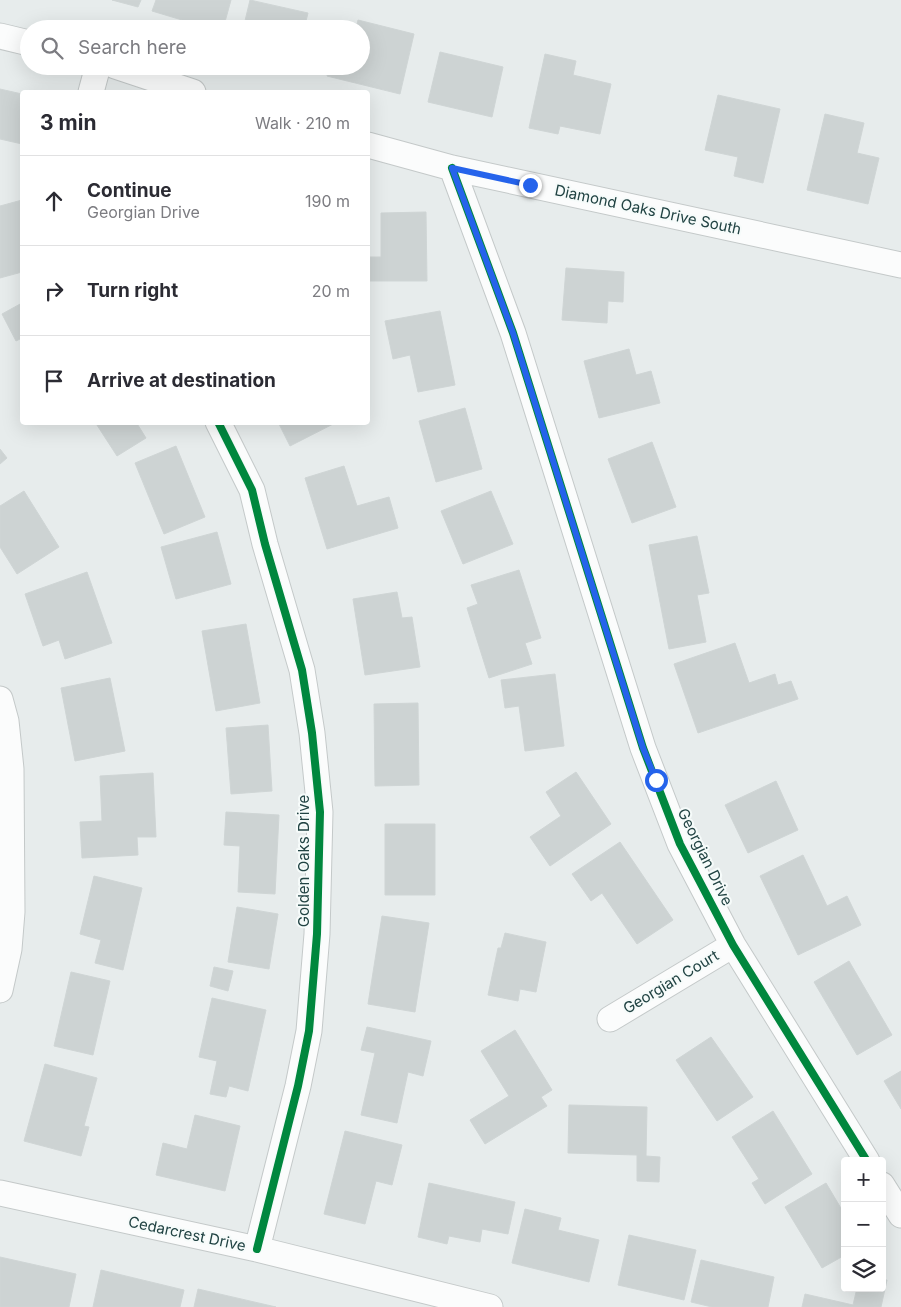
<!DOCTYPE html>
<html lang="en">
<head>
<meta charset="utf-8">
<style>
	body { margin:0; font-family:Inter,sans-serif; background:#f2f2f3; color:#2b2b33 }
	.controls { position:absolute; right:15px; bottom:15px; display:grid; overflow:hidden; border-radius:5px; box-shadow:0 5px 20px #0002 }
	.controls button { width:45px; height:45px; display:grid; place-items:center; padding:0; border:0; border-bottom:1px solid #e1e1e2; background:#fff; color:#2b2b33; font:25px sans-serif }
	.stop { position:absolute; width:15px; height:15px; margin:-11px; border:4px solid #2563eb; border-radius:50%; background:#fff }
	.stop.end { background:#2563eb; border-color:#fff; box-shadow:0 1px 5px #0008 }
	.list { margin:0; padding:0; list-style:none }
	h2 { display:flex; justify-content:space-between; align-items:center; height:65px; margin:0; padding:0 20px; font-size:21px }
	h2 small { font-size:16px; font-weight:400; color:#7c7c81 }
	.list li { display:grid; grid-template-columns:32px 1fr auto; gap:15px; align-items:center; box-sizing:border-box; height:90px; padding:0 20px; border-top:1px solid #e1e1e2 }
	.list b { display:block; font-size:19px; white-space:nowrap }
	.list p { margin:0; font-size:16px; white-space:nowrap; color:#7c7c81 }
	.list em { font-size:16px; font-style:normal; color:#7c7c81 }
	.icon { flex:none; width:28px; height:28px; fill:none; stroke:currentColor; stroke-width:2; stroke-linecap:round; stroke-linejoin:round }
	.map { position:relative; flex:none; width:901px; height:1307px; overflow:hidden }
	.search { position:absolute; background:#fff; box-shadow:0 5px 20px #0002; left:20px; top:20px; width:350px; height:55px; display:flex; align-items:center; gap:12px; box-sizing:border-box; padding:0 18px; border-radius:28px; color:#7c7c81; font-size:19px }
	.panel { position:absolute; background:#fff; box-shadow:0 5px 20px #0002; left:20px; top:90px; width:350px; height:335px; border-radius:5px }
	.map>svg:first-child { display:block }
	.building { fill:#cdd3d3; stroke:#cfd5d5 }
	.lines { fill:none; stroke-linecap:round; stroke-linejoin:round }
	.minor-casing { stroke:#c4c9c9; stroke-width:27 }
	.minor { stroke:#fbfcfc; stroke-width:25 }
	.cycleway-casing { stroke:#f6fbfa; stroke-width:11 }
	.cycleway { stroke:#00873e; stroke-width:8 }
	.route { stroke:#2563eb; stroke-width:6 }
	.labels { text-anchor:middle; stroke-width:4; stroke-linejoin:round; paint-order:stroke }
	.street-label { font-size:15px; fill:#214343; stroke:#f6fbfa }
</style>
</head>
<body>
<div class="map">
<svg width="901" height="1307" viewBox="0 0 901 1307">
	<rect width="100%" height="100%" fill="#e7ecec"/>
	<!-- building -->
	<path class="building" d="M112,0h29l-3,7z
		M156,0h75l-8,29h-11l-60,-18z
		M250,0l58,13 -3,12 15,4h-77z
		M358,20l56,14 -14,60 -73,-18 3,-10h31v-37h-5z
		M440,52l63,15 -11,50 -64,-15z
		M545,54l31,7 -3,14 38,9 -11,50 -40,-8 -2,8 -29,-6z
		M0,89l22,5v50l-22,-5z
		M718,95l62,14 -17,74 -29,-7 4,-19 -33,-7z
		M825,114l39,9 -7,30 22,5 -11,46 -61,-14z
		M22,200v72l-22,6v-72z
		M426,212l1,69h-57v-24h11v-44z
		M566,268l58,4 -1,30 -15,-1 -1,22 -45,-3z
		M22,303v35l-6,3 -14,-27z
		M440,311l15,74 -37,7 -8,-37 -17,4 -8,-38z
		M629,349l7,26 15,-4 9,32 -61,15 -15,-57z
		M465,408l17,61 -46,13 -17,-61z
		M95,422h41l10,16 -29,18z
		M278,422h59l-47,24z
		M652,442l24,65 -44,16 -24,-64z
		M176,446l29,71 -41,17 -29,-71z
		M0,449l7,9 -7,6z
		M344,466l13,40 32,-9 9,31 -71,21 -22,-71z
		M24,491l35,56 -42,27 -17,-27v-41z
		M491,491l22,53 -50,20 -22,-53z
		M217,532l14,52 -55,15 -15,-52z
		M697,536l12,57 -12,2 9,47 -37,7 -20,-104z
		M519,570l22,68 -16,5 7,21 -43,14 -22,-70 11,-4 -7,-19z
		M87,572l25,71 -47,16 -6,-19 -16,6 -18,-52z
		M397,592l5,26 10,-1 8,50 -55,8 -12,-76z
		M246,624l14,79 -44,8 -14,-80z
		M735,643l14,40 26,-9 3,11 13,-4 7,18 -100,34 -24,-69z
		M555,674l9,72 -39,5 -6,-45 -14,2 -4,-28z
		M110,678l15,73 -50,10 -14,-73z
		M418,703l1,82 -44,1 -1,-82z
		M268,725l4,66 -41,3 -5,-66z
		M576,772l35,52 -61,42 -20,-29 31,-21 -15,-24z
		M153,773l3,64h-19l1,18 -56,3 -2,-36 22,-1 -2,-45z
		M776,781l22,49 -50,23 -23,-48z
		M226,812l53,3 -4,79 -37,-2 2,-46 -16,-1z
		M385,824h50v71h-50z
		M620,842l53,78 -36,24 -35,-51 -11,8 -19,-27z
		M803,855l24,51 20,-10 14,29 -63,30 -38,-79z
		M94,876l48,12 -19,82 -28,-7 6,-23 -21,-6z
		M237,907l41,7 -9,55 -41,-7z
		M382,916l47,7 -14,89 -47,-8z
		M505,933l41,9 -10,50 -16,-3 -2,12 -30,-6 10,-47h3z
		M849,961l43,74 -35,20 -43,-73z
		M214,967l19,4 -5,20 -18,-5z
		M71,972l39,9 -17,74 -39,-9z
		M212,998l54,12 -18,81 -19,-5 -3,11 -16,-3 7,-33 -18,-4z
		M367,1027l64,14 -8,35 -15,-4 -11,51 -36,-8 14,-62 -14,-3z
		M515,1030l37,60 -11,7 6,9 -62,38 -15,-24 39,-24 -28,-45z
		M711,1037l42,60 -36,24 -41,-61z
		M45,1064l52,14 -13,48 5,1 -8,29 -57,-15z
		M901,1071v38l-17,-28z
		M569,1105l78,2 -1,49 14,1 -1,25 -22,-1v-26l-69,-2z
		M773,1111l39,63 -47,30 -13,-21 7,-4 -27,-42z
		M195,1115l45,11 -15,65 -69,-16 7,-32 24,6z
		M345,1131l57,14 -10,40 -16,-4 -11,43 -41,-10z
		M429,1183l86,19 -7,32 -26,-5 -2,13 -31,-6 -2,8 -29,-7z
		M826,1183l19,32v40l-23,13 -37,-61z
		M525,1209l36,9 -3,12 41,10 -10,42 -77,-19z
		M629,1235l67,15 -12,50 -66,-15z
		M0,1257l76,17 -7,33h-69z
		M701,1260l73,17 -6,30h-56l-21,-5z
		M101,1270l83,20 -4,17h-87z
		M882,1280h5l-6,27h-79l3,-13 48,11 4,-17h25z
		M198,1289l78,18h-82z"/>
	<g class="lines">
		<defs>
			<path id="minor" d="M0,36l29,7
				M115,66l78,26
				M91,92l7,-26
				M368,145l84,23 449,97
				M452,168l61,165 130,415 37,96 53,101 134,216
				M218,422l34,68 13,54 37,126 10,63 8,79 -3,122 -8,97 -11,55 -41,163
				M0,699l6,22 5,48 1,143 -3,37 -9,41
				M610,1019l123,-74
				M882,1185l19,30
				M0,1193l257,56 233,58"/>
		</defs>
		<!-- minor casing -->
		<use href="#minor" class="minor-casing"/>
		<!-- minor -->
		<use href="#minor" class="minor"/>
		<defs>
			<path id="cycleway" d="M452,168l61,165 130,415 37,96 53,101 134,216
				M218,422l34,68 13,54 37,126 10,63 8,79 -3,122 -8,97 -11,55 -41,163"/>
		</defs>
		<!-- cycleway casing -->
		<use href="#cycleway" class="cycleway-casing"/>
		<!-- cycleway -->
		<use href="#cycleway" class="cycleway"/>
	</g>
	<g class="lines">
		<!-- route -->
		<path class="route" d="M530,185l-78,-17 61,165 130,415 13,32"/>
	</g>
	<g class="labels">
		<!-- street labels -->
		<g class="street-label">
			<text transform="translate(648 210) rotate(12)" y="5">Diamond Oaks Drive South</text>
			<text transform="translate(705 857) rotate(64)" y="5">Georgian Drive</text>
			<text transform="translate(304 861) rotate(-90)" y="5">Golden Oaks Drive</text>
			<text transform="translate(671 982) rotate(-31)" y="5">Georgian Court</text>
			<text transform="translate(187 1234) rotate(12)" y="5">Cedarcrest Drive</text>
		</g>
	</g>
</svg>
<div class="controls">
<button>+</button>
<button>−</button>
<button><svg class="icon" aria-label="layers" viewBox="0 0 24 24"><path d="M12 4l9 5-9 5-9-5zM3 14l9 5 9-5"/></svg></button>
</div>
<div class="stop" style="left:656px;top:780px"></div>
<div class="stop end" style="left:530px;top:185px"></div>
<div class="search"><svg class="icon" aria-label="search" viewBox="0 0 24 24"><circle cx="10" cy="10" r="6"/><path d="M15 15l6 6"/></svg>Search here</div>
<section class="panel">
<h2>3 min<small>Walk · 210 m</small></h2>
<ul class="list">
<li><svg class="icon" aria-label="ahead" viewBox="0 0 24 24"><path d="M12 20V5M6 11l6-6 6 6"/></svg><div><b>Continue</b><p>Georgian Drive</p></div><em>190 m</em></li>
<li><svg class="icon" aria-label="right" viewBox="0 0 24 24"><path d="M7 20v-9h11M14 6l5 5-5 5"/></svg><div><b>Turn right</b></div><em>20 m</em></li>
<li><svg class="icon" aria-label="arrive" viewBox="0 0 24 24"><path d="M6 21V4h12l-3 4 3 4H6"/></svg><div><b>Arrive at destination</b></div></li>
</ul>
</section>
</div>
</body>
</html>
